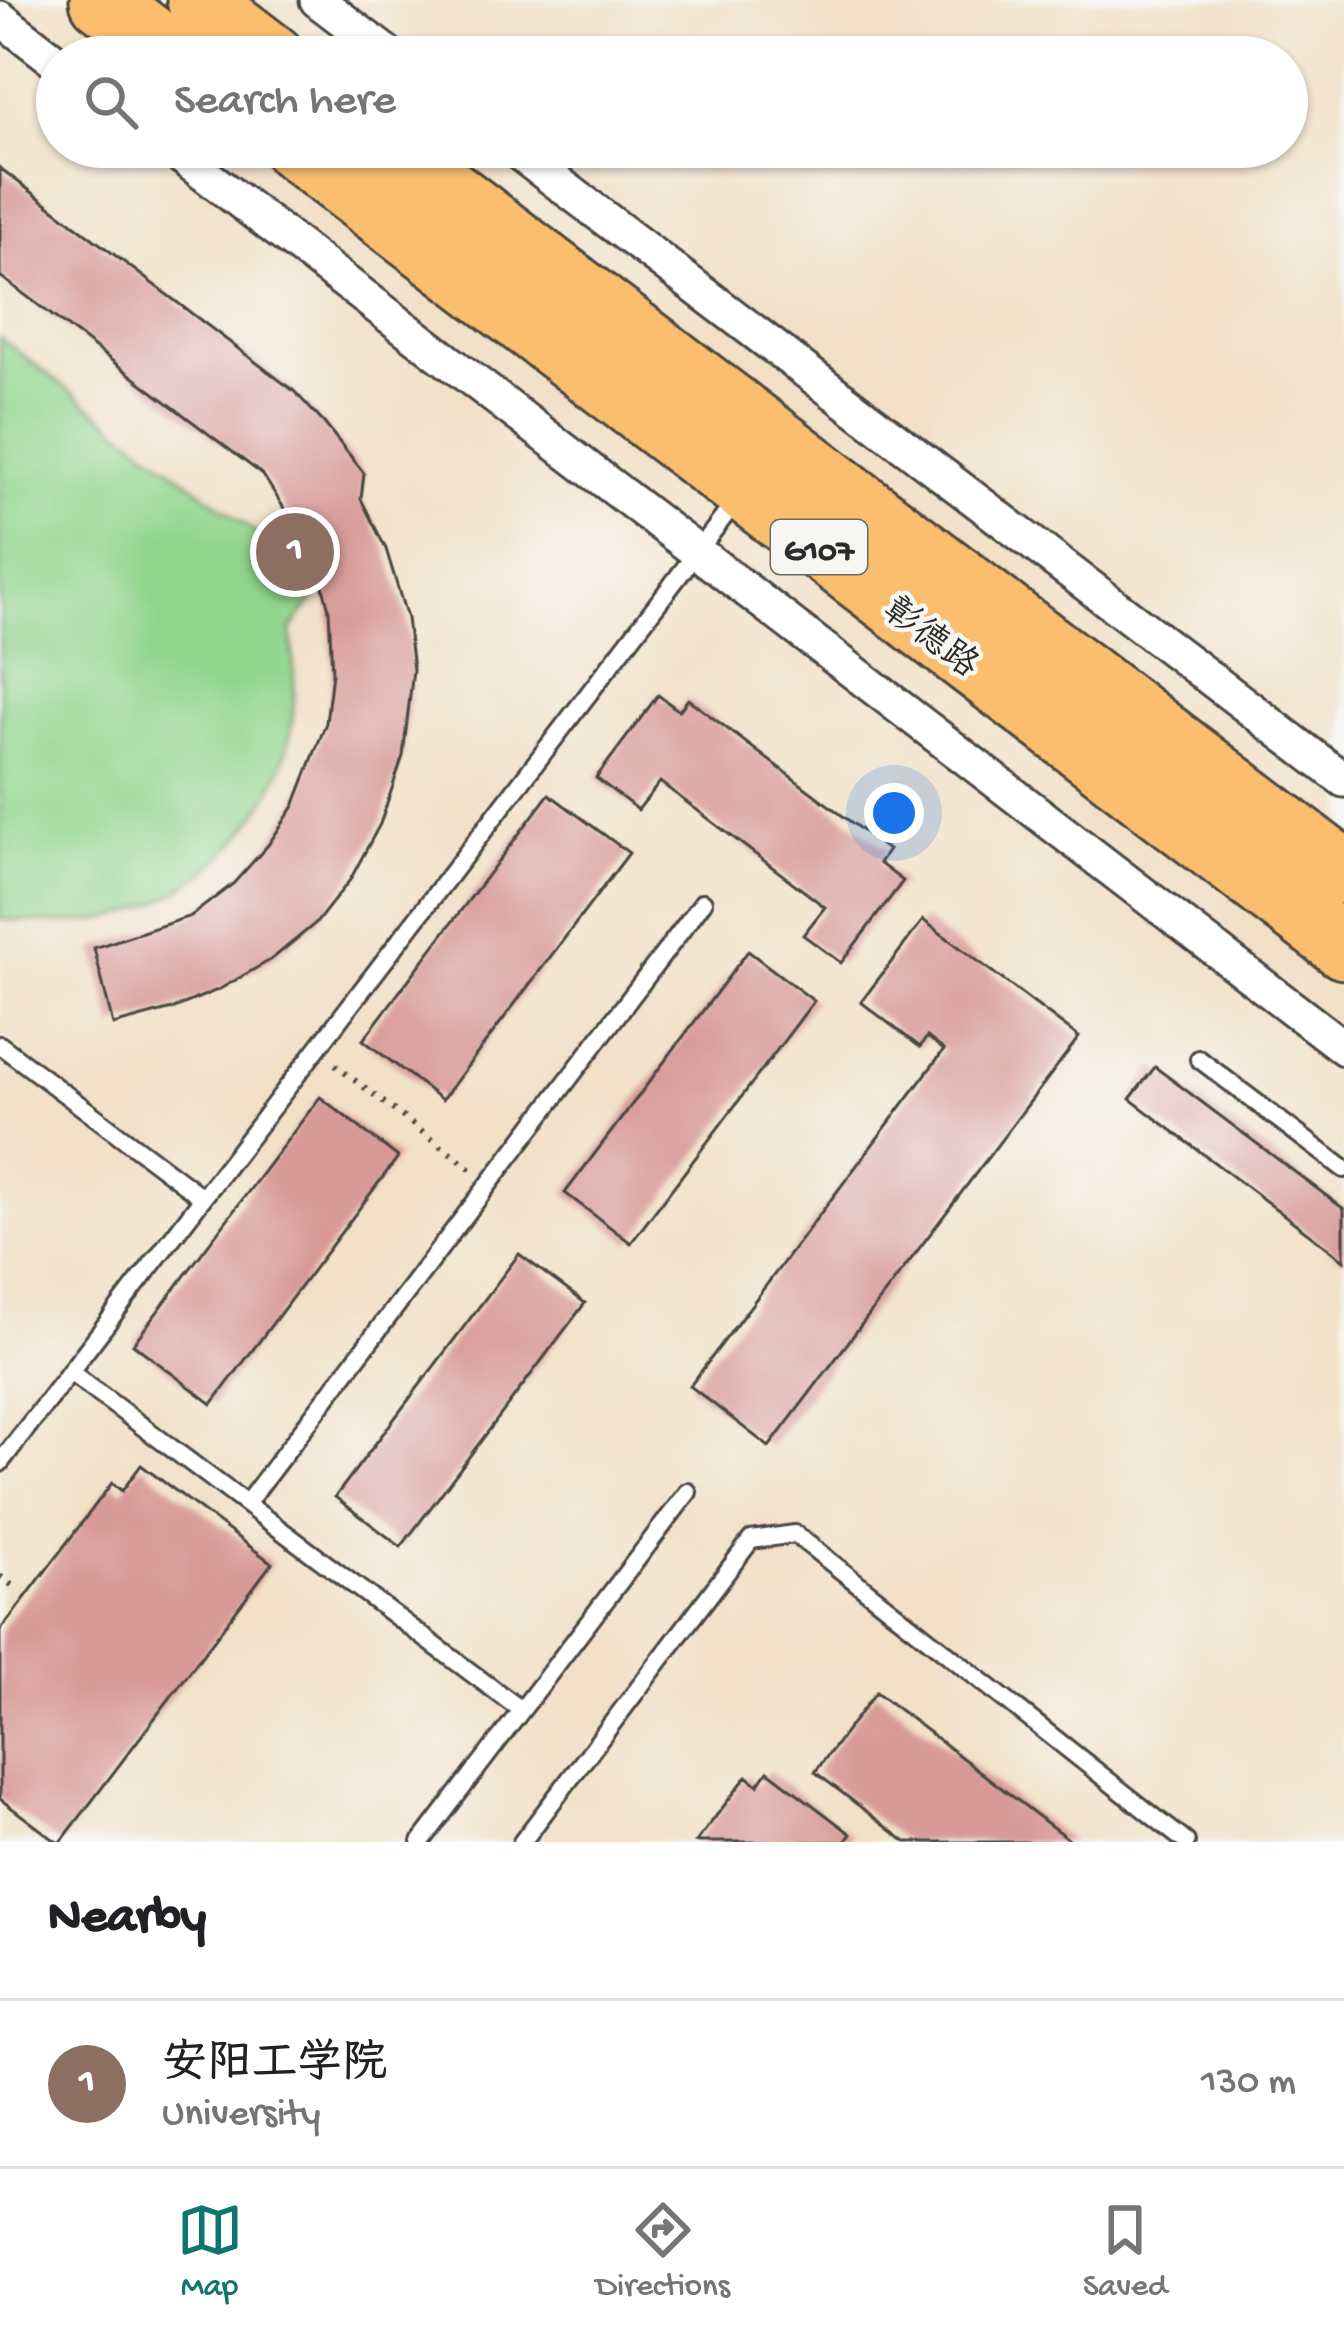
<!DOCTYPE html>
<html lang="en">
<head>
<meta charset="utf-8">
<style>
	body { margin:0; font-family:"Gochi Hand","LXGW WenKai TC",sans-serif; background:#f6f6f6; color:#202124 }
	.you { position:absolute; left:894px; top:813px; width:42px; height:42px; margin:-30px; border:9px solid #fff; border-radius:50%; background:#1a73e8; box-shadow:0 0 0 18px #1a73e833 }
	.badge { display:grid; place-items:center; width:78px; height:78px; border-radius:50%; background:#0f766e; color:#fff; font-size:39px; font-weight:700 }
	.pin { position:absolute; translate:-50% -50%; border:6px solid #fff; box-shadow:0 3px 12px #0006 }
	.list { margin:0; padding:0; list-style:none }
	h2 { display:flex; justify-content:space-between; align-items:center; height:156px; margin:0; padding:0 48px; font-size:51px }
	h2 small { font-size:39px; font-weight:400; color:#757577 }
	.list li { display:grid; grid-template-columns:78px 1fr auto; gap:36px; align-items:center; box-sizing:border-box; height:168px; padding:0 48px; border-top:3px solid #e0e0e0 }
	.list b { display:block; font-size:45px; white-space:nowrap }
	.list p { margin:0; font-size:39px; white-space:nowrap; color:#757577 }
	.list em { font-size:39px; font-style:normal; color:#757577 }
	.icon { flex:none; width:66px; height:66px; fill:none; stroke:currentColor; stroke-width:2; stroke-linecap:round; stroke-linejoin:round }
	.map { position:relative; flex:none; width:1344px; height:1842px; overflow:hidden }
	.search { position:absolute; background:#fff; box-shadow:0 3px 9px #0004; left:36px; right:36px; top:36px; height:132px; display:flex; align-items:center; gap:30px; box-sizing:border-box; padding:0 42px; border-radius:66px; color:#757577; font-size:45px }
	.sheet { height:324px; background:#fff }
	nav { display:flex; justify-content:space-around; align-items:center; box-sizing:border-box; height:168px; border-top:3px solid #e0e0e0; background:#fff; font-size:33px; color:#757577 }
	nav a { display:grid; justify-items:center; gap:6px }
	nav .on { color:#0f766e }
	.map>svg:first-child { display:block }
	.pitch { fill:#91d58d; stroke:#5e805c; stroke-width:3 }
	.building { fill:#d89a98 }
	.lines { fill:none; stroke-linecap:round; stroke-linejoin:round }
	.lane-casing { stroke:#494642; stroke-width:22 }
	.street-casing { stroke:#494642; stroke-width:39 }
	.highway-casing { stroke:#494642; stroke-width:69 }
	.path { stroke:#494642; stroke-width:6; stroke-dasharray:3 9; stroke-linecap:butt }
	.lane { stroke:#fff; stroke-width:16 }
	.street { stroke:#fff; stroke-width:33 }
	.highway { stroke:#fbbd6e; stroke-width:63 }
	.labels { text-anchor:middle; stroke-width:9; stroke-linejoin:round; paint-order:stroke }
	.shield { fill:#f6f6f2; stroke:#686867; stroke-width:3 }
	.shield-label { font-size:33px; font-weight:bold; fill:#2b2b2b }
	.street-label { font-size:36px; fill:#2b2b2b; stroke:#f6f6f2 }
</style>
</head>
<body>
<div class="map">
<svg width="1344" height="1842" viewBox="0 0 1344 1842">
	<rect width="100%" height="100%" fill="#f6f6f2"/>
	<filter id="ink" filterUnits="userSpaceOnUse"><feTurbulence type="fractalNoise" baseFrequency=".00833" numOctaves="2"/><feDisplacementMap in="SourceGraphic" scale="24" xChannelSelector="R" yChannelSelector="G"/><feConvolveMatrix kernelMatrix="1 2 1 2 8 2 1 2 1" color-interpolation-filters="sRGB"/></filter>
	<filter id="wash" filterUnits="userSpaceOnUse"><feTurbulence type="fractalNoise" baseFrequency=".004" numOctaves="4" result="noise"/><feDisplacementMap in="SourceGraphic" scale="48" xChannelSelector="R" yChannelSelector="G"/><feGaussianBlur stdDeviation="2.7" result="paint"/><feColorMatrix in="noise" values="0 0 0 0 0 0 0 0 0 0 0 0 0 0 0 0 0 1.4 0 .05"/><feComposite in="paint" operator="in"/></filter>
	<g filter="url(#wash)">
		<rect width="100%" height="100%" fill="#f2e0c7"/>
		<!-- pitch -->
		<path class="pitch" d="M0,338l312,238 6,17 -27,36c4,44 7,93 -9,136 -27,73 -95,137 -172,153 -36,8 -73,5 -110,1z"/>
		<g id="blocks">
			<!-- building -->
			<path class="building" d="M0,168l294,223 30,32 40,50 -3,26 25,50 21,69 6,52 -10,86 -23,68 -30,56 -33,42 -45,37 -52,30 -48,20 -59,16 -19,-77 97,-32 42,-32 35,-39 26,-39 32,-83 6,-50 -3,-63 -13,-51 -53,-84 -263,-199z
				M658,695l21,16 9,-12 200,151 -9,13 24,18 -62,82 -38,-28 22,-28 -165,-125 -22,28 -42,-32z
				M549,794l80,59 -187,247 -79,-60z
				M923,920l156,117 -310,410 -79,-61 254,-336 -17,-13 -7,10 -59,-45z
				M748,951l66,50 -183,242 -66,-50z
				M1155,1067l189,142v51l-214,-161z
				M320,1097l78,60 -186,247 -79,-60z
				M519,1254l66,49 -184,244 -66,-50z
				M141,1465l131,98 -211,279h-4l-57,-43v-168l112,-148 10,8z
				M876,1692l196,150h-166l-91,-70z
				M768,1771l83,63 -6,8h-149l51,-66 11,9z"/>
		</g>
	</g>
	<g filter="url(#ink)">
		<use href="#blocks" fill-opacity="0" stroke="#494642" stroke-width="3"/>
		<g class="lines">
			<defs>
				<path id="lane" d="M0,1045l203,153
					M1199,1059l145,110
					M70,1372l451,338
					M0,1463l736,-962
					M246,1504l457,-602
					M421,1842l267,-350
					M522,1842l229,-302 44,-6 391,308"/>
				<path id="street" d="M317,0l75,57
					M0,18l57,44
					M169,147l1175,901
					M511,147l833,633"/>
				<path id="highway" d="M102,0l74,57
					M199,0l74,57
					M294,147l1050,800
					M391,147l953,725"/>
			</defs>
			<!-- lane casing -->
			<use href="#lane" class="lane-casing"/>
			<!-- street casing -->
			<use href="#street" class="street-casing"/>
			<!-- highway casing -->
			<use href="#highway" class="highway-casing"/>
			<!-- path -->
			<path class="path" d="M335,1065l137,105
				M0,1576l18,14"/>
			<!-- lane -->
			<use href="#lane" class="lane"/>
			<!-- street -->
			<use href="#street" class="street"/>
			<!-- highway -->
			<use href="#highway" class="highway"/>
		</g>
	</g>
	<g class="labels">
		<!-- shield labels -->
		<rect class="shield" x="771" y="520" width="96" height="54" rx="9"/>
		<g class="shield-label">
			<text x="819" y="559">G107</text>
		</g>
		<!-- street labels -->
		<g class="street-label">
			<text transform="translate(933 635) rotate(37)" y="13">彰德路</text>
		</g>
	</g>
</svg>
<div class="you"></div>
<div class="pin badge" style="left:295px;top:552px;background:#8d6e63">1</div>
<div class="search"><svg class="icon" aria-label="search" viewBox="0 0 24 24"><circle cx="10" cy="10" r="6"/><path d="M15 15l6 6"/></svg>Search here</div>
</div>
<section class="sheet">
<h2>Nearby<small></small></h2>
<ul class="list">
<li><span class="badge" style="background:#8d6e63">1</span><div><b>安阳工学院</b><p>University</p></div><em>130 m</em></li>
</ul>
</section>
<nav>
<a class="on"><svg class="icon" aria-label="map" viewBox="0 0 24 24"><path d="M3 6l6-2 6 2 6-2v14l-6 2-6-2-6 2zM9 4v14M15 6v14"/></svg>Map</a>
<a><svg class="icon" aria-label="directions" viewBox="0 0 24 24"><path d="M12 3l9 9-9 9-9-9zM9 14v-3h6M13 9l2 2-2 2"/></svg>Directions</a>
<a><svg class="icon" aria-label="saved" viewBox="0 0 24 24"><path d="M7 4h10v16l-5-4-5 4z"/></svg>Saved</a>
</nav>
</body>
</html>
